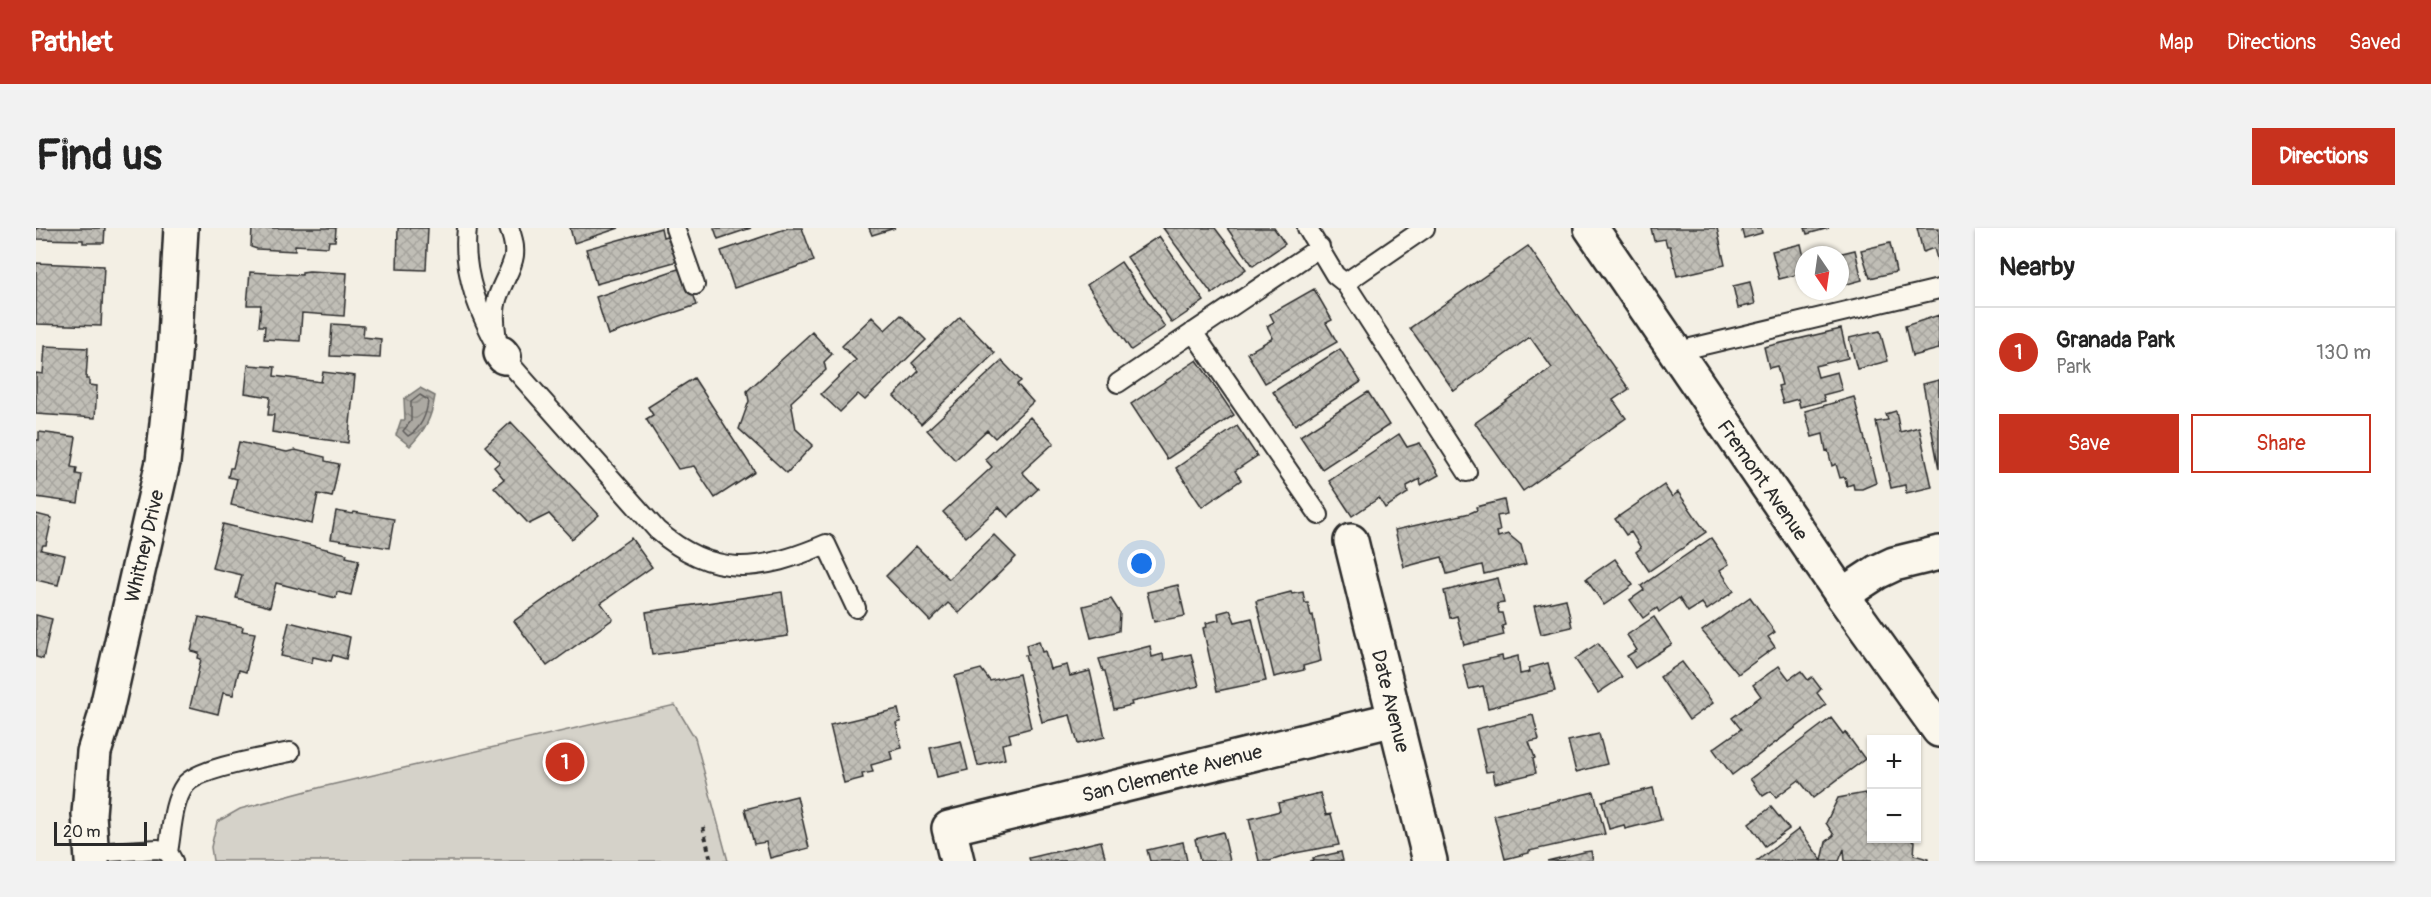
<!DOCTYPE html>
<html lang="en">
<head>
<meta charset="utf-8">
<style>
	body { margin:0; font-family:Pangolin,sans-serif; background:#f2f2f2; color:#222 }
	.controls { position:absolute; right:18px; bottom:18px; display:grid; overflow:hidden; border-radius:0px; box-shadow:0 2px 4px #0004 }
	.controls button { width:54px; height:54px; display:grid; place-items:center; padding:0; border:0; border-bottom:2px solid #e0e0e0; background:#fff; color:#222; font:30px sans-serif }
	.compass { position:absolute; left:1759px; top:18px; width:54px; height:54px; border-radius:50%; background:#fff; box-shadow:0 2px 4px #0004; rotate:167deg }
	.scale { position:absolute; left:18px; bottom:15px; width:93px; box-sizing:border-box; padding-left:6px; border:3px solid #2b2b2b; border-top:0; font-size:16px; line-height:21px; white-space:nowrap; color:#2b2b2b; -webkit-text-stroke:4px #fbf7ec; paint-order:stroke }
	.you { position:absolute; left:1106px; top:336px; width:21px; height:21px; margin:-15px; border:4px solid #fff; border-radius:50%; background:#1a73e8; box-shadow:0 0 0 9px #1a73e833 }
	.badge { display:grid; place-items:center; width:39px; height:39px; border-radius:50%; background:#c8321e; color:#fff; font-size:20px; font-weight:700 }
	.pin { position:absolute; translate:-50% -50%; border:3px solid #fff; box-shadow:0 2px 6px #0006 }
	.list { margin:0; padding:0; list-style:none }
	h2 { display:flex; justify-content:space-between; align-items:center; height:78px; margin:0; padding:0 24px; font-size:26px }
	h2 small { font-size:20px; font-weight:400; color:#767676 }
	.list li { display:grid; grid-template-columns:39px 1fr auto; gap:18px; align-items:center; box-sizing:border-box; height:90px; padding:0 24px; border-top:2px solid #e0e0e0 }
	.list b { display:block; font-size:22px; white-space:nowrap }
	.list p { margin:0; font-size:20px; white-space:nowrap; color:#767676 }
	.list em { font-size:20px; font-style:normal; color:#767676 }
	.actions { display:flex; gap:12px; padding:18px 24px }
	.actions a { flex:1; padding:14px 0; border:2px solid #c8321e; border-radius:0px; text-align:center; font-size:21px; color:#c8321e }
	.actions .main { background:#c8321e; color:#fff }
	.map { position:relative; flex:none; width:1903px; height:633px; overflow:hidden; border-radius:0px }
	header { display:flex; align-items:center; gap:36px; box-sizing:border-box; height:84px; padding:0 30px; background:#c8321e; color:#fff }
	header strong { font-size:28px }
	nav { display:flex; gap:33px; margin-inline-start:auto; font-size:21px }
	.intro { display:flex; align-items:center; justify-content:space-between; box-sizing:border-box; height:144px; padding:0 36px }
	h1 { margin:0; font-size:42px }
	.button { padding:15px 27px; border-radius:0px; background:#c8321e; color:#fff; font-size:21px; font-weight:700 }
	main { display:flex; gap:36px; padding:0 36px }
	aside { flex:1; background:#fff; border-radius:0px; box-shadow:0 2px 4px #0004 }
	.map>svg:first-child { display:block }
	.green { fill:#d5d2c9; stroke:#807e7a; stroke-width:1.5 }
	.water { fill:url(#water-waves); stroke:#787772; stroke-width:1.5 }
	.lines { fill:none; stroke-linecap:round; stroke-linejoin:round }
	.shore { stroke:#5f5d5b; stroke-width:1.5 }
	.building { fill:url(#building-cross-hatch); stroke:#2b2b2b; stroke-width:1.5 }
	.service-casing { stroke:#2b2b2b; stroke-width:22 }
	.minor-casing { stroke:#2b2b2b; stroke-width:38 }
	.secondary-casing { stroke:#2b2b2b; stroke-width:38 }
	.path { stroke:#2b2b2b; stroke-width:4; stroke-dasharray:4.5 4.5; stroke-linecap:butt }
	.service { stroke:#fbf7ec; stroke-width:18 }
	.minor { stroke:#fbf7ec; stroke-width:33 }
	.secondary { stroke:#fbf7ec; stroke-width:33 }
	.labels { text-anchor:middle; stroke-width:5; stroke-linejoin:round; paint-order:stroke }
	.street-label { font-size:20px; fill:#2b2b2b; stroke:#fbf7ec }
</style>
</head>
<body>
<header>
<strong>Pathlet</strong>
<nav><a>Map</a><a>Directions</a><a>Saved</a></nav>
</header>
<div class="intro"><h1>Find us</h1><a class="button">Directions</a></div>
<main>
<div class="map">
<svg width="1903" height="633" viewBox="0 0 1903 633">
	<defs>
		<pattern id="water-waves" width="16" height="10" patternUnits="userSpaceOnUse" patternTransform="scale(1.5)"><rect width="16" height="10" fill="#aca9a2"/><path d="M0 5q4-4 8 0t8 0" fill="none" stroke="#8c8a84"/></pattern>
		<pattern id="building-cross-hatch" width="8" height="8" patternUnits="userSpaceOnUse" patternTransform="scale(1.5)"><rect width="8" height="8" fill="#c0beb6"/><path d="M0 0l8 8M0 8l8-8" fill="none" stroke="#a5a39d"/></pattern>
	</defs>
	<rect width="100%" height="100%" fill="#f3efe4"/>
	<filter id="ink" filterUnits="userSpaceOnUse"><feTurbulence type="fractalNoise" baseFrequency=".0167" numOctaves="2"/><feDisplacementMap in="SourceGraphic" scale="12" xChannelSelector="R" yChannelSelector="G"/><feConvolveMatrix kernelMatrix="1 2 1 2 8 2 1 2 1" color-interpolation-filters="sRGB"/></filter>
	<g filter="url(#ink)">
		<!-- green -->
		<path class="green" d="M639,477l20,33 33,123h-515l-2,-14 6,-25 23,-13 82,-22z"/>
		<!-- water -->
		<path class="water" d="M384,160l15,8c-4,23 -9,33 -25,50l-14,-11 5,-15h4l-1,-21z"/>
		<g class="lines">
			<!-- shore -->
			<path class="shore" d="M384,167l8,5c-1,14 -7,29 -20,36l-5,-5 8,-10v-19z"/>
		</g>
		<!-- building -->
		<path class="building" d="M0,0h69l-1,15h-21v-3l-47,-1z
			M216,0h84l-1,13h-6l-1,6 -33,-2v6l-38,-2 -6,-2z
			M362,0h30l-2,42 -29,-1z
			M534,0h49l-45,15z
			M625,0l2,9 7,-2 8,26 -82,23 -10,-35z
			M678,0h37l-33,11z
			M752,0h14l12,33 -80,27 -13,-37z
			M833,0h26l-23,7z
			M1127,0h52l31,41 -34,25z
			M1191,0h47l11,16 -32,22z
			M1615,0h66l8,37 -48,11 -7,-30h-3l-2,-7 -11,2z
			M1705,0h20l1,5 -18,5z
			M1769,0h24l-22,6z
			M1881,0h22v38l-5,-18 -11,4z
			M1123,8l45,65 -32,22 -45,-66z
			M1854,15l6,29 -26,6 -9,-28z
			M1765,16l3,13v16l-25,6 -7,-28z
			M1492,18l101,143 -16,11 13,18 -103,73 -48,-68 77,-55 -22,-31 -76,54 -44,-63z
			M1819,22l7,30 -22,6v-31h-6z
			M1085,34l44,65 -34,23 -44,-65z
			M0,35l68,3 -3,60 -65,-2z
			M648,39l13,38 -89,30 -12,-38z
			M273,43l38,2 -3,43 -42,-3 -2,28 -36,-2 1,-13h-6l2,-21h-14l3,-33 52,3v-3z
			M1714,54l5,22 -17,4 -5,-22z
			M1278,61l18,31 -6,3 11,19 -72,41 -18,-30 26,-15 -6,-12 7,-4 -4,-8z
			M865,87l25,25 -61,60 -7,-6 -18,18 -19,-18 35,-34 -14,-14 30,-29 13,13z
			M1903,87v34l-27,7 -7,-30z
			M924,89l35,36 -74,71 -27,-28 25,-25 -7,-8z
			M296,96l32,2 -1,11 18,2 -1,19 -50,-2z
			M1805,101l7,29 -33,8 3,11 19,-5 5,18 -19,5 2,6 -25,6 -2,-8 -15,4 -5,-17 4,-1 -5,-19 -8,2 -5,-21z
			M1844,103l8,30 -31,8 -8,-31z
			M776,104l20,22 -8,8 2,8 -35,32 5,27 17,16 -26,28 -48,-44 10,-28 -2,-10z
			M9,118l43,2 -2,31h3v6l8,1 -2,32 -59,-4v-41l7,1z
			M1304,121l21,33 -66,43 -22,-33z
			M1161,132l37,55 -67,44 -36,-55z
			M966,133l19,20 -4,3 16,18 -38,36 -8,-8 -32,30 -28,-30z
			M212,137l27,2 -1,9 47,6 2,-10 32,4 -7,67 -76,-11 2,-17h-6l2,-18 -25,-4z
			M658,150l61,94 -40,26 -21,-32 -16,3 -32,-50 7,-4 -5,-8z
			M1903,152v89l-16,-85z
			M1332,164l21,33 -67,44 -22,-33z
			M1818,169l22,86 -14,6h-8l-1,-5 -6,2 -2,-9 -5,1 -4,-14 -4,2 -4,-16 -2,1 -3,-17 -11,3 -7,-26z
			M1860,183l4,21 19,-5 13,60 -26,6 -1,-8 -14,3 -15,-66 12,-2 -2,-6z
			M994,189l24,26 -32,29 16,17 -30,28 -9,-10 -33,30 -23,-25 49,-45 -7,-8z
			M475,194l88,93 -27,24 -23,-25 -20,10 -35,-37 10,-8 -10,-12 6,-5 -15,-16z
			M1201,198l20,30 -22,15 6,9 -39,27 -26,-39z
			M3,204l37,5 -5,30 6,1 -1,6 6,1 -4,28 -42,-6v-57h3z
			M1363,206l8,13 13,-4 19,32 -18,10 -1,-6 -13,7 1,7 -23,15 -6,-10 -27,18 -23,-35z
			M203,214l48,10 8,-2 30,7v4l14,3 -7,33 -14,-3 -6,30 -81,-19 6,-26 -9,-2 2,-9h3z
			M1628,257l8,12 6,-5 28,40 -57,39 -13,-19 5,-4 -10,-16 -5,3 -11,-16z
			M1468,272l3,14 -10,2 3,15 -3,1 1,5 10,-3 13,11 5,19 -42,10 -2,-9 -35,9 -5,-17 -38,10 -9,-37 75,-17 7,-3 -1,-3z
			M300,283l17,3 1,-2 40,7 -5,29 -58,-9z
			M0,286l16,4 -6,27h-3l-2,5 24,5 -7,30 -22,-5z
			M187,296l124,30 -1,3 13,3 -8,35 -14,-3 -1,6 -60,-15 -6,24 -34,-9 6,-23 -30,-7z
			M958,307l22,22 -57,56 -11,-10 -18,18 -44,-45 30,-30 33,33z
			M595,310l21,29 -51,36 12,16 -66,47 -33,-45z
			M1675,310l18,26 -9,6 14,21 -27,19 -5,-7 -14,9 -9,-14 -20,14 -2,-4 -14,10 -13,-18 14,-10 -3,-4z
			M1579,331l18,26 -29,20 -18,-26z
			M1462,350l6,25 -7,1 2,9h3l3,12 -3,1 2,9 -40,10 -7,-29 -7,2 -6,-27z
			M1142,357l7,31 -31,6 -7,-30z
			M746,364l6,44 -136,19 -6,-43z
			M1255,364l1,2 11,-2 2,11h3l3,13 2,-1 8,46 -18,5 1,4 -30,7 -18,-76z
			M1714,369l25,35 -7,5 7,10 -37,27 -36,-43z
			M1075,371l9,14 -1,18 -28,7 -8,-32z
			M1530,371l6,28 -31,7 -7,-28z
			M1194,382l5,12 17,-4 14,63 -49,10 -14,-63 4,-1 -1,-4 13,-3 -1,-7z
			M0,387l16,4 -9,40 -7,-2z
			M163,389l44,10 -1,4 13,2 -9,39 -7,-2 -6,25 -10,-2 -5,21 -28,-7 11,-48 -3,-1 1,-5 -8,-2z
			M1618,389l18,27 -37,24 -8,-12 10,-6 -10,-15z
			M253,394l61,15 -4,22 -13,-4 -2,6 -18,-4 -1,6 -31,-7z
			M1003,413l3,11 3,-1 5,18 17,-4 3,11 20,-5 15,66 -27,7 -8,-29 -28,7 -17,-67h3l-2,-10z
			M1562,415l24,34 -24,16 -23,-34z
			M1114,418l2,11 11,-3 1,6 27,-6 8,32 -68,16 1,3 -18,4 -9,-38h-2l-4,-12z
			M1466,428l1,4 15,-4 2,18 10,-2 -1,-4 19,-5 7,28 -67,17 -5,-22 -14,3 -6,-24z
			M1646,434l31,41 -24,17 -29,-43z
			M1743,438l10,13 12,-8 7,9 4,-3 9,12 -4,4 9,12 -94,70 -19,-26 28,-20 -9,-11 29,-22 -8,-11z
			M945,441l9,12 29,-7 12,54 -22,6 2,8 -9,2 3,15 -27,7 -23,-90z
			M862,481l3,13 -5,1 6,25 -12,3 2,8 -21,6 2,7 -11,2 1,4 -19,5 -14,-58z
			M1497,487l6,25 -10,2 6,16 -2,1 3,14 -41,10 -2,-12 -7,1 -10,-43z
			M1795,490l12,16 2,-2 20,27 -52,39 -14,-18 -23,17 -5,-6 -8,5 -13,-17z
			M1563,506l8,30 -31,8 -8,-31z
			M925,513l7,29 -31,7 -7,-29z
			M1617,560l8,32 -36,9 -1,-4 -15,4 -7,-28z
			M1558,564l11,42 -76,17v2l-24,6 -11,-44z
			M1284,565l6,22 5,-1 8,31 -44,8 -25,8h-11l-10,-42 31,-8 -2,-8z
			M1829,565l7,8v37h35l8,3 -1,14 14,4v2h-83l-1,-12 -5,12h-82l42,-32 23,32 4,-19 8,-7 -8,-12 12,-25z
			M761,568l12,52 -39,10 -4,-16 -12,2 -9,-35z
			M1735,579l18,22 -24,17 -16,-22z
			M1187,604l7,29h-30l-5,-22z
			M1065,613l5,20h-76l-1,-3z
			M1147,614l4,19h-37l-3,-11z
			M1555,623l2,10h-46l37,-9z
			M1305,624l2,9h-33l4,-1 -1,-2z"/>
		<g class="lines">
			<defs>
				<path id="service" d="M431,0c-5,46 12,85 34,125
					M639,0l20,57
					M1271,0l28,47 10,8 122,189
					M1309,55l80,-55
					M1157,104l126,183
					M461,112c-2,-15 -4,-30 1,-44 10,-28 24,-36 11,-68
					M1638,124l265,-63
					M468,129l153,173c56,49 104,42 169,14l30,64
					M1082,155l202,-136
					M132,624c4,-21 4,-49 17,-67 12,-17 82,-28 105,-33
					M56,625l66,-4 10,3 5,9"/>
				<path id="minor" d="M465,125l3,4
					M1315,313l79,320
					M1806,367l35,-23 17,-8 45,-11
					M56,633l-3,-47 5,-62 10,-32 59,-258 11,-106 7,-128
					M921,633l-8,-33 446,-109"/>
				<path id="secondary" d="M1555,0l251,367 97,135"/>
			</defs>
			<!-- service casing -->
			<use href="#service" class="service-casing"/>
			<!-- minor casing -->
			<use href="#minor" class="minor-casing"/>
			<!-- secondary casing -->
			<use href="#secondary" class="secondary-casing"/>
			<!-- path -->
			<path class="path" d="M667,599l8,34"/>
			<!-- service -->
			<use href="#service" class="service"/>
			<!-- minor -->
			<use href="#minor" class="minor"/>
			<!-- secondary -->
			<use href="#secondary" class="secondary"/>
		</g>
	</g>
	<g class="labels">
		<!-- street labels -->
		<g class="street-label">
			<text transform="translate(1727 252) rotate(55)" y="7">Fremont Avenue</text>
			<text transform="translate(108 318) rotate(-77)" y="7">Whitney Drive</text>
			<text transform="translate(1355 473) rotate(76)" y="7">Date Avenue</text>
			<text transform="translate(1136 545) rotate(-14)" y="7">San Clemente Avenue</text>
		</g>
	</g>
</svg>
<div class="controls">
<button>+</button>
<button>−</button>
</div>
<svg class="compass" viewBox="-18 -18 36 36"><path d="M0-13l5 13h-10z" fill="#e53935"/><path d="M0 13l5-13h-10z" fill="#767676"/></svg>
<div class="scale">20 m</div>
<div class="you"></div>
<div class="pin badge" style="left:529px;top:534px">1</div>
</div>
<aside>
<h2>Nearby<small></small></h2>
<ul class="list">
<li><span class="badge">1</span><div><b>Granada Park</b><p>Park</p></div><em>130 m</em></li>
</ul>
<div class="actions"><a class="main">Save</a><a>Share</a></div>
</aside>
</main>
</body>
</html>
